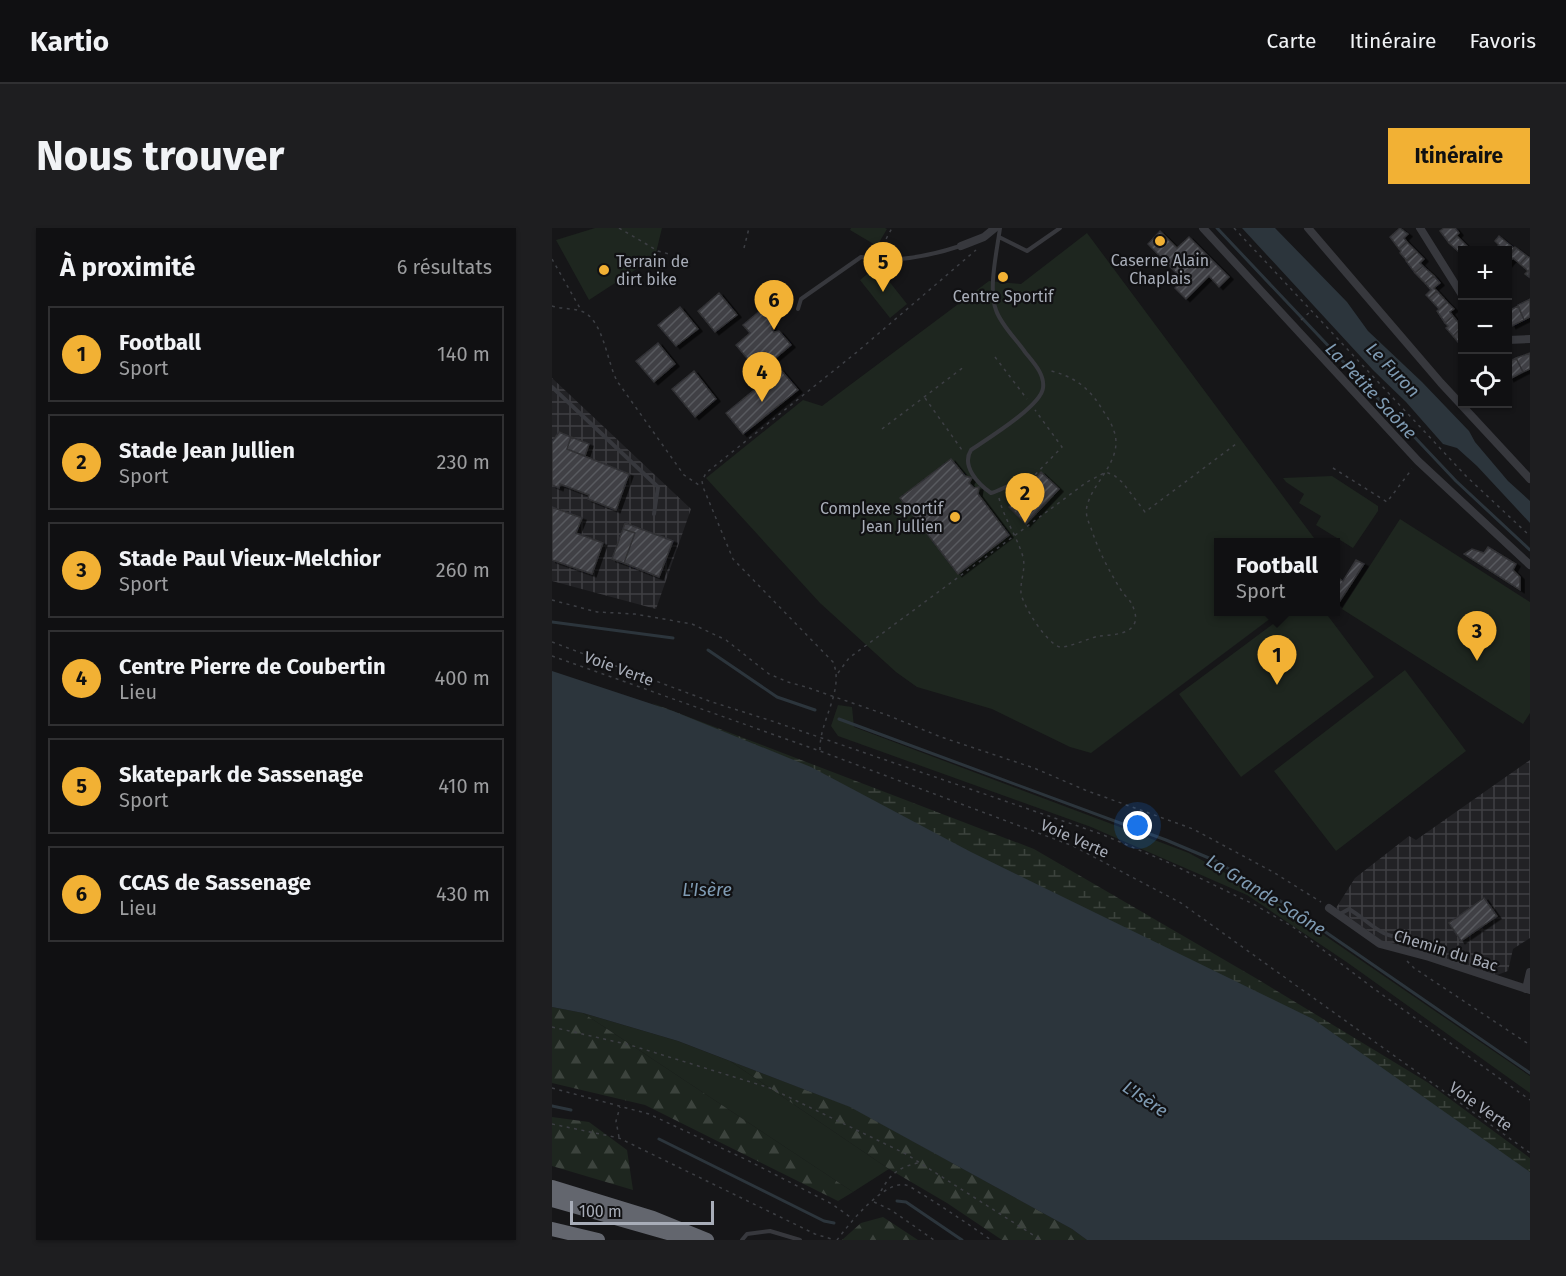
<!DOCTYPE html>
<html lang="fr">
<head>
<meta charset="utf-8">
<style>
	body { margin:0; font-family:"Fira Sans",sans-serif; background:#1e1e20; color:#f1f3f6 }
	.controls { position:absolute; right:18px; top:18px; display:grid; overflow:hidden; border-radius:0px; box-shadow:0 2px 4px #0004 }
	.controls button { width:54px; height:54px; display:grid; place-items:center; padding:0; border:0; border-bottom:2px solid #303032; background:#101012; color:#f1f3f6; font:30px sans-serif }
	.scale { position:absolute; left:18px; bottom:15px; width:144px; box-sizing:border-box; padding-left:6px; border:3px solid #a8adb8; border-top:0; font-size:16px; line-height:21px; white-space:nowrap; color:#a8adb8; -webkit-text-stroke:4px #111113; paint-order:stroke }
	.you { position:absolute; left:586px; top:598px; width:21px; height:21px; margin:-15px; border:4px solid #fff; border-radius:50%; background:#1a73e8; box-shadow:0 0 0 9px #1a73e833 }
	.badge { display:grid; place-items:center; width:39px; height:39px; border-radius:50%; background:#f2b134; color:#111; font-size:20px; font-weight:700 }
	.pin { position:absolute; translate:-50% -50px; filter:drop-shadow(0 2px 3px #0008) }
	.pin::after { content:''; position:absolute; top:32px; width:21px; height:18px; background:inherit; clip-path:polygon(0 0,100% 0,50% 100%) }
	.popup { position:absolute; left:662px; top:310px; width:126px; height:78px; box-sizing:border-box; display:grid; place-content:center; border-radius:0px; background:#101012; filter:drop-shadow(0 2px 4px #0005); font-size:20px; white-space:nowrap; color:#9c9d9f }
	.popup b { font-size:22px; color:#f1f3f6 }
	.popup::after { content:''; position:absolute; left:50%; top:100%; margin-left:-12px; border:12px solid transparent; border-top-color:#101012 }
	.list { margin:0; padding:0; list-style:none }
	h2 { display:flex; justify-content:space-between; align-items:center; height:78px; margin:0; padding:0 24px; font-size:26px }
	h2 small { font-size:20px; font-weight:400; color:#9c9d9f }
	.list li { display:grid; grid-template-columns:39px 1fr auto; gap:18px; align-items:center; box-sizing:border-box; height:96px; margin:0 12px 12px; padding:0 12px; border:2px solid #303032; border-radius:0px }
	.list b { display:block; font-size:22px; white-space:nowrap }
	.list p { margin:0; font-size:20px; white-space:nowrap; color:#9c9d9f }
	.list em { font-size:20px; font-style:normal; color:#9c9d9f }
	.icon { flex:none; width:33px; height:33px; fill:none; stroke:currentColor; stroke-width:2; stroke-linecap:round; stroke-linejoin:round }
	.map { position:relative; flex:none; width:978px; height:1012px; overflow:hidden; border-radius:0px }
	header { display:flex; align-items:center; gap:36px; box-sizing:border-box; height:84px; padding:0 30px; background:#101012; border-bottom:2px solid #303032 }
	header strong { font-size:28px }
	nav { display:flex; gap:33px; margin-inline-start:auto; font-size:21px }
	.intro { display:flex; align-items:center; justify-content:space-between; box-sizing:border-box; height:144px; padding:0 36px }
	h1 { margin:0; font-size:42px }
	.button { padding:15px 27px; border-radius:0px; background:#f2b134; color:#111; font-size:21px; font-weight:700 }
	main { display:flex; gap:36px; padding:0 36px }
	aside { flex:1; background:#101012; border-radius:0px; box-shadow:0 2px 4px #0004 }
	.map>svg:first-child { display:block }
	.industrial { fill:url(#industrial-grid) }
	.grass { fill:#1e261f }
	.forest { fill:url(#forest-firs) }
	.wetland { fill:url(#wetland-marsh) }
	.water { fill:#2c353c }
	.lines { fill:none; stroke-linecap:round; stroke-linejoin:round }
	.stream { stroke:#2c353c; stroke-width:3 }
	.building { fill:url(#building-hatch); stroke:#303034; stroke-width:1.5; filter:url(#shadow) }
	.path { stroke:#3d3f44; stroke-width:1.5; stroke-dasharray:3 4.5; stroke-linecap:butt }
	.lane { stroke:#37383d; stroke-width:4 }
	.street { stroke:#37383d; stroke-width:8 }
	.highway { stroke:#63666e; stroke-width:14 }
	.poi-dot { fill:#f2b134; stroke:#111113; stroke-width:2 }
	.labels { text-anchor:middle; stroke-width:4.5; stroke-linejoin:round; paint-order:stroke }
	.poi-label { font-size:16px; fill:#a8adb8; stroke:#111113 }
	.street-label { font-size:16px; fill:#a8adb8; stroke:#111113 }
	.water-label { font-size:18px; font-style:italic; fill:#7f9bb3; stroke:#111113 }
</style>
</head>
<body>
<header>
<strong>Kartio</strong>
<nav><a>Carte</a><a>Itinéraire</a><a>Favoris</a></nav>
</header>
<div class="intro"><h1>Nous trouver</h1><a class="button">Itinéraire</a></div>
<main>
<aside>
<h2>À proximité<small>6 résultats</small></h2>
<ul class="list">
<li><span class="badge">1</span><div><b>Football</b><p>Sport</p></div><em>140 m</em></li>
<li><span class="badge">2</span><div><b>Stade Jean Jullien</b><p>Sport</p></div><em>230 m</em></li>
<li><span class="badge">3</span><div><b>Stade Paul Vieux-Melchior</b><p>Sport</p></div><em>260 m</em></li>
<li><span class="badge">4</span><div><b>Centre Pierre de Coubertin</b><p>Lieu</p></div><em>400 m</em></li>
<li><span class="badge">5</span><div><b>Skatepark de Sassenage</b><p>Sport</p></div><em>410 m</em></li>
<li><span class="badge">6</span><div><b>CCAS de Sassenage</b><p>Lieu</p></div><em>430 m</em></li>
</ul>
</aside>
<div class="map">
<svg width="978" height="1012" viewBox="0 0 978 1012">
	<defs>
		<pattern id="industrial-grid" width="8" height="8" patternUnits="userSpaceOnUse" patternTransform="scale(1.5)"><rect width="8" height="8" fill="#222225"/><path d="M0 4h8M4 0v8" fill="none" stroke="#3f3f43"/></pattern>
		<pattern id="forest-firs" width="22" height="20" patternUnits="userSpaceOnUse" patternTransform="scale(1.5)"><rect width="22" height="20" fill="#1e261f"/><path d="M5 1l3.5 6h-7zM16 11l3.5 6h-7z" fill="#3c433d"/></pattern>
		<pattern id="wetland-marsh" width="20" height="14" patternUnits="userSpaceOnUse" patternTransform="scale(1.5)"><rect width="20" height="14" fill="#1e261f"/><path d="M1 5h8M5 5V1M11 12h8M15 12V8" fill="none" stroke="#3c433d"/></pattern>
		<pattern id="building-hatch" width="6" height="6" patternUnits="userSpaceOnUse" patternTransform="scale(1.5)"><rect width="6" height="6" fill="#404145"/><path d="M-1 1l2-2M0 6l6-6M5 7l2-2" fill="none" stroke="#595a5e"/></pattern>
		<filter id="shadow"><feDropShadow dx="4" dy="2.5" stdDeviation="0" flood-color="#0009"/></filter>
	</defs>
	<rect width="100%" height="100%" fill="#161618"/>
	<!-- industrial -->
	<path class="industrial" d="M0,150l139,131 -35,100 -104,-28z
		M978,532v178l-17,11 -5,22 -14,5 -109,-33 -49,-35 19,-30 54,-42 7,4z"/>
	<!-- grass -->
	<path class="grass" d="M43,0h67l-7,29 -66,43 -33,-60z
		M299,0h34l2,1 -10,17 -27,-16z
		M535,5l230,309h-99v70h61l-188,141 -21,-6 -78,-38 -75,-22 -21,-15 -76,-69 -114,-125 97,-78 19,6 167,-125 32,3z
		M325,38l30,38 -17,14 -30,-38z
		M780,248l46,30v5l-25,37 -37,-23 5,-9 -22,-13 5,-9 -18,-12 -3,-4z
		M848,291l130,83v111l-7,11 -181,-115z
		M737,384h36l49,65 -133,100 -62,-83z
		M853,442l61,81 -130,100 -62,-80z
		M286,477l14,2 2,20 335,126 78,43 263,180v17l-182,-130 -101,-68 -156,-68 -253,-91 -7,-10z
		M31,785l95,28 52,20 159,108 -36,23z"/>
	<!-- forest -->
	<path class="forest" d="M0,779l31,6 270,179 -15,9 -193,-96 -93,-22z
		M178,833l121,46 221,122 15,11h-85l-55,-37 -58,-34z
		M0,889l37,5 38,28 6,40 -81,-24z
		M331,989l35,23h-76l19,-17z"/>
	<!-- wetland -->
	<path class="wetland" d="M100,475l382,146 225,131 168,102 103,76v28l-676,-380z"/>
	<!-- water -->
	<path class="water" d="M690,0h33l72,74 21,29 54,51 47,49 6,11 33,39 22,20v22l-53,-57 -20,-18 -14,-4 -37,-42 -33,-32z
		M0,443l121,40 138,56 160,85 342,167 217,153v68h-443l-15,-11 -222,-122 -172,-66 -95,-28 -31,-6z"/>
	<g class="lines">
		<!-- stream -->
		<path class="stream" d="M665,0l239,253 74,69
			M0,394l121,16
			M156,422l69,47 38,13
			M287,491l327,121 50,21 66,41 248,171
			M0,878l19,4
			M107,911l165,82 10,2
			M345,973l9,1 56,38"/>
	</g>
	<!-- building -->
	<path class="building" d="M848,0l8,6 -4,4 3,4 -8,7 -9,-12z
		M892,0h11l4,5 -10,10 -9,-12z
		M608,3l17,17 12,-11 40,40 -10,10 -10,-11 -23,23 -11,-11 8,-8 -35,-36z
		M905,8l10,10 -7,7 -11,-10z
		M947,8l16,13 -7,8v-7h-7l-4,-3 2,-2 -4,-4z
		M855,14l10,10 -10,9 -7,-8 1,-2 -2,-2z
		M963,19l12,9 -7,8 -7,-6 -5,6v-7z
		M865,24l7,7 -4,4 3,3 -8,7 -9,-12z
		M975,28l3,2 -1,19 -4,-3 3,-3 -8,-7z
		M871,38l11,10 -9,7 -10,-10z
		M882,48l6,7 -6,5 3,3 -8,7 -3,-3 5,-5 -6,-7z
		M885,63l10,11 -8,7 -10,-11z
		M167,65l18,22 -22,17 -17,-21z
		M978,71v18l-6,3 -6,-15z
		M895,74l7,7 -4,3 3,4 -8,7 -8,-12z
		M966,78l6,14 -12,6 -4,-9v-6z
		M128,79l18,22 -22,17 -18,-21z
		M210,81l11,15 -1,5 2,3 5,-1 12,14 -19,16 -7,-9 -14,11 -15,-18 14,-12 -7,-8z
		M901,88l9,11 -9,9 -7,-8 2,-2 -3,-3z
		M910,99v20l-9,-11z
		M106,115l17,21 -21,18 -18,-21z
		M978,125v16l-7,3 -7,-14z
		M964,130l7,14 -13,7 -2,-6v-11z
		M228,141l18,21 -55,44 -17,-21z
		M142,143l22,28 -21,18 -23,-28z
		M7,204l12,5 -4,12 62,25 -13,36 -28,-11 1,-4 -29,-11 -1,4 -7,-3v-43z
		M19,209l18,7 -4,12 -18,-7z
		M399,231l14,17 7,2 -3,5 5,5 5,-1 -1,7 31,41 -51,39 -58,-76z
		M489,244l18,17 -33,35 -17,-17z
		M0,279l30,11 -6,15 27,10 -11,31 -40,-14z
		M73,295l48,18 -14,36 -35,-14 11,-30 -12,-4z
		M71,301l12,4 -11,30 -12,-4z
		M936,319l28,17 -3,6 7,7v13l-56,-36 8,-5 12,4z
		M804,332l8,4 -26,40 -3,-2v-22l2,-3 6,4z
		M932,670l13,18 -36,25 -12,-18z"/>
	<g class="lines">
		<!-- path -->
		<path class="path" d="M67,0l39,23 11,3
			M682,0l233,249 63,59
			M192,20l5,-20
			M327,24l13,-24
			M0,31l29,51
			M0,78c9,3 19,2 29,5 22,7 26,51 36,70l67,94 18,12
			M749,92l10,-9
			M443,129l32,42
			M373,170l37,52
			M330,201l83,-63
			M781,240l54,34 25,-33
			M478,252l32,-33 -27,-37
			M447,270c5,21 18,38 24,59 3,13 -3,23 -2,36 2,13 26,51 39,54 8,1 29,-9 39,-11 11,-1 32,-1 36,-14 2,-5 -1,-13 -3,-18 -3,-5 -8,-9 -11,-14 -12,-19 -23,-40 -30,-62 -3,-7 -6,-14 -4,-22 6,-25 37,-46 27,-75 -3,-10 -10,-18 -15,-27 -14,-20 -29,-29 -52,-34
			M0,372l45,12 38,2 57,10 34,16 43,34 19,8 18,5 81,28 54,22 93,31 51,22 108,39 80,43 48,30
			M0,414l157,59 66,21 326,112 64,27 90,44 38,22 80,61 157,112
			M0,428l268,95 253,95 108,57 349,250
			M286,445l11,-15 238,-176 19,-10 9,4 8,7 22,29 91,-68
			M268,522c-1,-29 25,-60 13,-88l-100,-103 -30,-72 -1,-6 4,-8 151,-121 119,-102
			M855,733l7,7 116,77
			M0,799l78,18 140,43 136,66 135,86
			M0,860l97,26 98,46 85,44 21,15
			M0,896l67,14 196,96 20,6
			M67,909l-3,-16 4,-14
			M329,963c9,-17 18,-24 37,-28
			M322,974l17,8 43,30
			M285,1012c12,-16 47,-60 69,-55 5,1 11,7 16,9 24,15 46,30 69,46"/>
		<!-- lane -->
		<path class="lane" d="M448,0c-3,23 -12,61 -4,82 5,15 20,29 29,42 8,10 20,22 18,36 -2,18 -56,51 -72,62 -10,16 7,34 20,43 13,-3 21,-13 35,-8
			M447,9l28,14 33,-23
			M246,81l3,-10 60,-42c32,6 69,-1 99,-11
			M0,159l106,100 -4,27
			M788,686l9,-5c19,11 33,31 57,28l21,18
			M190,1012l5,-6 23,-3 30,9"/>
		<!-- street -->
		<path class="street" d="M651,0l215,233 112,104
			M756,0l133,155 89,96
			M868,0l42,67
			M409,18l23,-9 11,-9
			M956,112l22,-1
			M777,680l51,36 49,13 101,33
			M974,761l4,-17"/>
		<!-- highway -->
		<path class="highway" d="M0,959l101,31 54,22
			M0,972l130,37
			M0,1001l46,11"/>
	</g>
	<!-- markers -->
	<g class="poi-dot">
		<circle cx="608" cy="13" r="6"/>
		<circle cx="52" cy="42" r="6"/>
		<circle cx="451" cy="49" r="6"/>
		<circle cx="403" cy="289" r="6"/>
	</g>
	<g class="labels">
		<!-- poi labels -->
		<g class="poi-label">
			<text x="608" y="38">Caserne Alain<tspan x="608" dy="18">Chaplais</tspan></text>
			<text x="64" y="39" text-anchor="start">Terrain de<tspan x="64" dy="18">dirt bike</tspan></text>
			<text x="451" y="74">Centre Sportif</text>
			<text x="391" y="286" text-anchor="end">Complexe sportif<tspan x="391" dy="18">Jean Jullien</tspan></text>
		</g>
		<!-- street labels -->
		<g class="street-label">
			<text transform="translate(67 440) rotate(20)" y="6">Voie Verte</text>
			<text transform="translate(523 610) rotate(24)" y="6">Voie Verte</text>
			<text transform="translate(894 722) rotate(17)" y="6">Chemin du Bac</text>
			<text transform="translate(929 878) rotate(35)" y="6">Voie Verte</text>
		</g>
		<!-- water labels -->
		<g class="water-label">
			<text transform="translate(841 142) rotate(46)" y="6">Le Furon</text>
			<text transform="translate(819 163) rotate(47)" y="6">La Petite Saône</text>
			<text x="155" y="668">L'Isère</text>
			<text transform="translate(714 667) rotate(32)" y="6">La Grande Saône</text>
			<text transform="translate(593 871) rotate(34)" y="6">L'Isère</text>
		</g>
	</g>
</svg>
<div class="controls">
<button>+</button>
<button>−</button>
<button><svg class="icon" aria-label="locate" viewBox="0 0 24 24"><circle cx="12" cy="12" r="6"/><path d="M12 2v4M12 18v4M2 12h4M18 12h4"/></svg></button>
</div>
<div class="scale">100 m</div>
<div class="you"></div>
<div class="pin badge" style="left:725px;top:457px">1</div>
<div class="popup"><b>Football</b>Sport</div>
<div class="pin badge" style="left:473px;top:295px">2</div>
<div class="pin badge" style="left:925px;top:433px">3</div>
<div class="pin badge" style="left:210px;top:174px">4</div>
<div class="pin badge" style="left:331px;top:64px">5</div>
<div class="pin badge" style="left:222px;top:102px">6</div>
</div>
</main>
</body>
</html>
